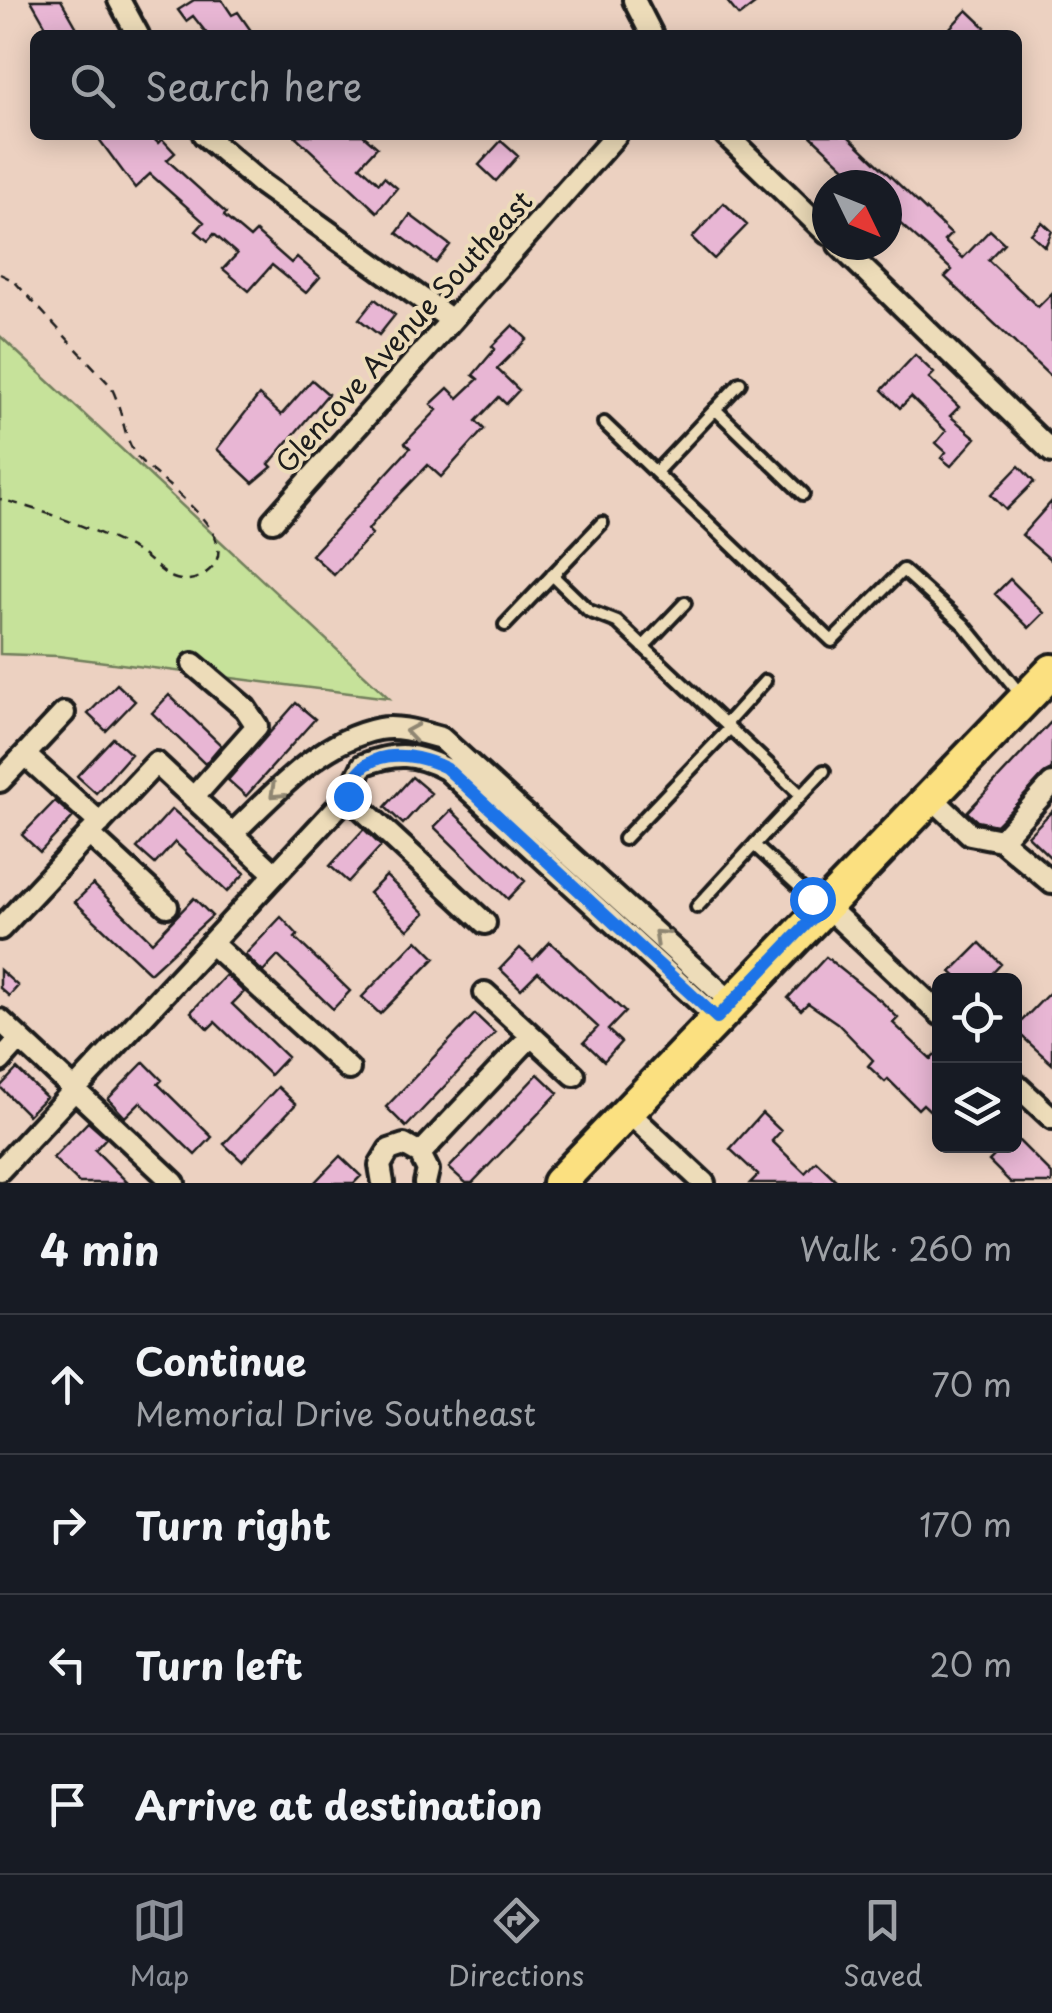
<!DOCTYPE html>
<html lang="en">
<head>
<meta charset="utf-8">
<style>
	body { margin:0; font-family:"Playpen Sans",sans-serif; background:#242831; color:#f1f3f6 }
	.controls { position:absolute; right:30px; bottom:30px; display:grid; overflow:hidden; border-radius:15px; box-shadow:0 5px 25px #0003 }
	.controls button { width:90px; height:90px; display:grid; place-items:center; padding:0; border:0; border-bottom:2px solid #363941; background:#171b24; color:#f1f3f6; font:50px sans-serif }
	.compass { position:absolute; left:812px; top:170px; width:90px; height:90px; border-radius:50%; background:#171b24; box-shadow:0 5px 25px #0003; rotate:133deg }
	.stop { position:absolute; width:30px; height:30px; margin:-22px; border:8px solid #1a73e8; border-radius:50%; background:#fff }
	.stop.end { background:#1a73e8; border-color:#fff; box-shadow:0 2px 10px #0008 }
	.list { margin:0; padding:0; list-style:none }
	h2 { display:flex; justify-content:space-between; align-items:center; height:130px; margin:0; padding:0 40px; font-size:42px }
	h2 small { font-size:32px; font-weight:400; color:#9ea1a6 }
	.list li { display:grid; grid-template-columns:65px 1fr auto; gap:30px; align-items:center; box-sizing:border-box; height:140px; padding:0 40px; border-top:2px solid #363941 }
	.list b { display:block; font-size:38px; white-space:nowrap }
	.list p { margin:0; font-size:32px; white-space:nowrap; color:#9ea1a6 }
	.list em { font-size:32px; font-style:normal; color:#9ea1a6 }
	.icon { flex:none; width:55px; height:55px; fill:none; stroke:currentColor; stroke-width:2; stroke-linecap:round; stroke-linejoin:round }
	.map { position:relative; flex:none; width:1052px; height:1183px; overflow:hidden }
	.search { position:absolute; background:#171b24; box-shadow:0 5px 25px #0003; left:30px; right:30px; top:30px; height:110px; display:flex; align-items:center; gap:25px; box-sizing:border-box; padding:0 35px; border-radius:15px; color:#9ea1a6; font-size:38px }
	.sheet { height:690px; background:#171b24 }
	nav { display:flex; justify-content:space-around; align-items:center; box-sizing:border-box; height:140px; border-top:2px solid #363941; background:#171b24; font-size:28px; color:#9ea1a6 }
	nav a { display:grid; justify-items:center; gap:5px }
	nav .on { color:#8c9099 }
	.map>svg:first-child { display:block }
	.green { fill:#c6e29a; stroke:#717f5b; stroke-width:2.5 }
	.building { fill:#e8b6d4; stroke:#1c1c1c; stroke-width:2.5 }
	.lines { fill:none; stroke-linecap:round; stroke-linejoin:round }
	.lane-casing { stroke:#1c1c1c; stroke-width:18 }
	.street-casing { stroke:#1c1c1c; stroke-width:28 }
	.primary-casing { stroke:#1c1c1c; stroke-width:40 }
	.path { stroke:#1c1c1c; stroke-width:2.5; stroke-dasharray:10 8; stroke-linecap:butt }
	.lane { stroke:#eddcb9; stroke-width:10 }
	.street { stroke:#eddcb9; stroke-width:20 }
	.primary { stroke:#fbe080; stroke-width:32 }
	.oneway { stroke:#8f8672 }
	.route { stroke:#1a73e8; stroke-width:12 }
	.labels { text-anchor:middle; stroke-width:8; stroke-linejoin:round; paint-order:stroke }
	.street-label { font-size:28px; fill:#1c1c1c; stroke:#eddcb9 }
</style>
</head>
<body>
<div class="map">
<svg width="1052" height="1183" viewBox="0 0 1052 1183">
	<rect width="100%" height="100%" fill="#ecd1c1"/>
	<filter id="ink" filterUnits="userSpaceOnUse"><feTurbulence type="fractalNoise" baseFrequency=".01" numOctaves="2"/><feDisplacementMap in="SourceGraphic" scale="20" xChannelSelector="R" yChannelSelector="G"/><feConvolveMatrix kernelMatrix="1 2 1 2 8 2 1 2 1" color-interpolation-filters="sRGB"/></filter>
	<g filter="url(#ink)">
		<!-- green -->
		<path class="green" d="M0,336l389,362 -331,-42 -58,-2z"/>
		<!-- building -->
		<path class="building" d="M31,0h30l20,35h-30z
			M194,0h28l10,15 6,-3 16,23h-46l-15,-19 -7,5 -8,-11z
			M726,0h34l-21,16z
			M967,10l18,17 -7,8h-22l-7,-6z
			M96,135h54l8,8 4,-4 13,14 -8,7 59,53 -2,3 26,22 6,-6 35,31 6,-6 23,20 -14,16 -34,-28 -23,26 -26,-22 14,-15 -23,-20 -6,7 -12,-10 8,-9 -54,-48 -15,14z
			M294,135h69l14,12 -17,19 19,17 5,-6 13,11 -20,24z
			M810,135h37l104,99 -7,7 19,17 27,-28 14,13 -16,17 50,47 14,-14v85l-107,-101 7,-7 -65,-58v-27h-24z
			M501,141l17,15 -22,25 -17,-16z
			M724,203l23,22 -33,34 -22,-21z
			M410,215l40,30 -14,18 -39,-30z
			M1042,222l10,9 -7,16 -14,-13z
			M375,299l20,16 -16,20 -20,-16z
			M513,325l14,14 -30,30 22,21 -13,14 -7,-7 -23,24 8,8 -43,48 -13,-12 -49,51 -11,14 4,4 -38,41 -22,-20 98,-107 -5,-5 32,-33 -6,-6 17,-16 10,10 20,-19 -5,-4 22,-26 -3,-3z
			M915,355l19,18 -5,5 30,29 -9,9 26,22 -25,28 -10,-8 5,-6 -10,-9 10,-12 -35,-34 -11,11 -18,-18z
			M312,380l16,14 -59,70 3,3 -19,16 -36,-34 42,-54 22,20z
			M1019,466l15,16 -28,28 -15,-15z
			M1052,501v60l-30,-26z
			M1010,579l34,34 -15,15 -34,-34z
			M117,684l18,17 -29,30 -18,-17z
			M169,695l52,50 -16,19 -53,-51z
			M296,703l19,16 -69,77 -18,-16z
			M1052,721v47l-56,57 -19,-4 -10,-9z
			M113,738l18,16 -35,39 -19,-17z
			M412,777l19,16 -28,31 -18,-17z
			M55,801l18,16 -33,35 -18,-17z
			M172,809l73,64 -18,19 -52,-50 -20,22 -18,-16z
			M451,810l74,71 -17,18 -74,-72z
			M1052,811v48l-24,-23z
			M364,829l17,17 -33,36 -18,-16z
			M386,876l39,37 -17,17 -39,-37z
			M93,884l59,58 42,-44 18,18 -62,57 -75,-71z
			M281,917l17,18 -3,3 55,53 -17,18 -55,-53 -15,16 -18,-17z
			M417,940l18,18 -55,56 -18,-17z
			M550,942l75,70 -17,18 13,12 -17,19 -20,-19 14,-15 -60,-55 -17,17 -21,-20 20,-21 13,12z
			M980,943l21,21 -15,16h-26l-9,-8z
			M826,957l56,45 16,16 -5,5 38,36 9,-9v70l-17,-16 -5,5 -30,-30 -3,3 -17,-16 5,-6 -36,-37 -29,-20 -7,7 -13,-12z
			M0,970l18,16 -9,10 -9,-8z
			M226,975l18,17 -12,12 55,53 -17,18 -55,-53 -7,7 -17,-17z
			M1052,990v74l-38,-35z
			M475,1014l20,19 -89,94 -20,-20z
			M144,1062l18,18 -4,4 54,53 -17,18 -55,-53 -15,15 -17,-18z
			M17,1069l29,28 -18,18 -28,-28z
			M538,1074l20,19 -86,90h-6l-17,-15z
			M278,1087l18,17 -54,57 -18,-17z
			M762,1113l19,18 -9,10 33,32 11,-12 23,22h-89l8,-8 -28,-26z
			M88,1122l18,16 -11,12 33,33h-49l-26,-25z
			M1014,1136l38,38v9h-41l-22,-22 15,-15h10z
			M340,1156l21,20 -7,7h-40z"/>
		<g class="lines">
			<defs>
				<path id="lane" d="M715,409l88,85
					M604,423l228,218 71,-71 61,55 57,70
					M656,472l84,-89
					M552,575l37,36 28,11 184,173
					M505,625l97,-102
					M643,647l42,-44
					M726,724l39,-43
					M624,839l106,-111
					M818,904l-64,-59 70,-74
					M697,907l57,-62"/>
				<path id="street" d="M119,0l19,35
					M634,0l18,35
					M204,135l55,47 191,137
					M726,135l101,98
					M839,245l213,207
					M273,521l343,-386
					M193,664l52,44 12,18 -64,72
					M25,755l75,68
					M0,781l64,-68
					M929,795l41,39 31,6 51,43
					M348,796l137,127
					M89,834l78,72
					M232,834c42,-40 87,-93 147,-105 19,-4 43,4 62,9l290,264
					M1001,840l51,-56
					M825,905l115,109
					M0,929l156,-166 119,111
					M211,943l138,126
					M485,993l89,82
					M0,1020l174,163
					M0,1061l20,-22
					M1014,1083l38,35
					M627,1111l77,72
					M0,1170l348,-374 15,-31c33,-13 52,-12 83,4l271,249
					M383,1183l-3,-18 9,-15 15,-5 16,9
					M425,1183l3,-13 -8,-16 111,-118"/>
				<path id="primary" d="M559,1183l493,-512"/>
			</defs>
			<!-- lane casing -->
			<use href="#lane" class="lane-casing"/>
			<!-- street casing -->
			<use href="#street" class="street-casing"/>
			<!-- primary casing -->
			<use href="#primary" class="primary-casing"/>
			<!-- path -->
			<path class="path" d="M0,274l14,7 96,104c14,24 12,57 31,76 21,21 88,67 76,98 -6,16 -28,26 -44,19 -13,-6 -24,-20 -37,-27 -40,-22 -92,-40 -136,-52"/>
			<!-- lane -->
			<use href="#lane" class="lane"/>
			<!-- street -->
			<use href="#street" class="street"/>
			<!-- primary -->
			<use href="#primary" class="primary"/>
		</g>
		<!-- one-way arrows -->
		<defs><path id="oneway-chevron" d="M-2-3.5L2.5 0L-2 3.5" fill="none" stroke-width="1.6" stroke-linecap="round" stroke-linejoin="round" transform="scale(2.5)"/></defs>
		<g class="oneway">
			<use href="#oneway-chevron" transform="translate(412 732) rotate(-171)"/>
			<use href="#oneway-chevron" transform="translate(276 792) rotate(137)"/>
			<use href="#oneway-chevron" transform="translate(660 936) rotate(-137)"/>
		</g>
	</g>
	<g class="lines" filter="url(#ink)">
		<!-- route -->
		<path class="route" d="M348,796c10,-50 62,-46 98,-28l271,250 105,-110 -10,-9"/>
	</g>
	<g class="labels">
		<!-- street labels -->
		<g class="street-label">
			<text transform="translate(404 332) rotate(-48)" y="10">Glencove Avenue Southeast</text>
		</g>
	</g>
</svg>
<div class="controls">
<button><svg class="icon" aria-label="locate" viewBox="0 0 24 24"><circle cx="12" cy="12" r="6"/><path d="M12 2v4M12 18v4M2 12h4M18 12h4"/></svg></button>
<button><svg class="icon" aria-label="layers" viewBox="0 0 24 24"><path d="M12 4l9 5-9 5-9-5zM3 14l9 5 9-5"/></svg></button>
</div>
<svg class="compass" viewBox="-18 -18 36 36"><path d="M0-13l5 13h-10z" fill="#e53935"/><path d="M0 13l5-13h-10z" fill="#9ea1a6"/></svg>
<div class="stop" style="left:812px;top:899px"></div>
<div class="stop end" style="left:348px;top:796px"></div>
<div class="search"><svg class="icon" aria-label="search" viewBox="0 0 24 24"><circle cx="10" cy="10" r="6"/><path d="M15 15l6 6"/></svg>Search here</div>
</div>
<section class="sheet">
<h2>4 min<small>Walk · 260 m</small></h2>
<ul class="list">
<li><svg class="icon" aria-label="ahead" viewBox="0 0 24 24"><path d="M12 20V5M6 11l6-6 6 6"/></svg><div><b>Continue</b><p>Memorial Drive Southeast</p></div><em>70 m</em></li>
<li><svg class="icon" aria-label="right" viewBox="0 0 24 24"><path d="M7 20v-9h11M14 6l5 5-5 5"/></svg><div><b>Turn right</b></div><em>170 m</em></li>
<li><svg class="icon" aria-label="left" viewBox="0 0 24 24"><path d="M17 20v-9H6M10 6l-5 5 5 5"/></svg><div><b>Turn left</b></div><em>20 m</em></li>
<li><svg class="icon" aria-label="arrive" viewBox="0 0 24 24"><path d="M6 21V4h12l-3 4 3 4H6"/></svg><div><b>Arrive at destination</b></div></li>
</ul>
</section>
<nav>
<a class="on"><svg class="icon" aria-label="map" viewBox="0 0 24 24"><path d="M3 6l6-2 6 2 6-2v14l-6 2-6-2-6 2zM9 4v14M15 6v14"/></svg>Map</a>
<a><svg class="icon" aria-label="directions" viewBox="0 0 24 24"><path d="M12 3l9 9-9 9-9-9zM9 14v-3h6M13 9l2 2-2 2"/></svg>Directions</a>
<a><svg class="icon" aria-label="saved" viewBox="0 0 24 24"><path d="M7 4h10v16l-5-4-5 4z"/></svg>Saved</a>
</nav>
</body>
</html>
